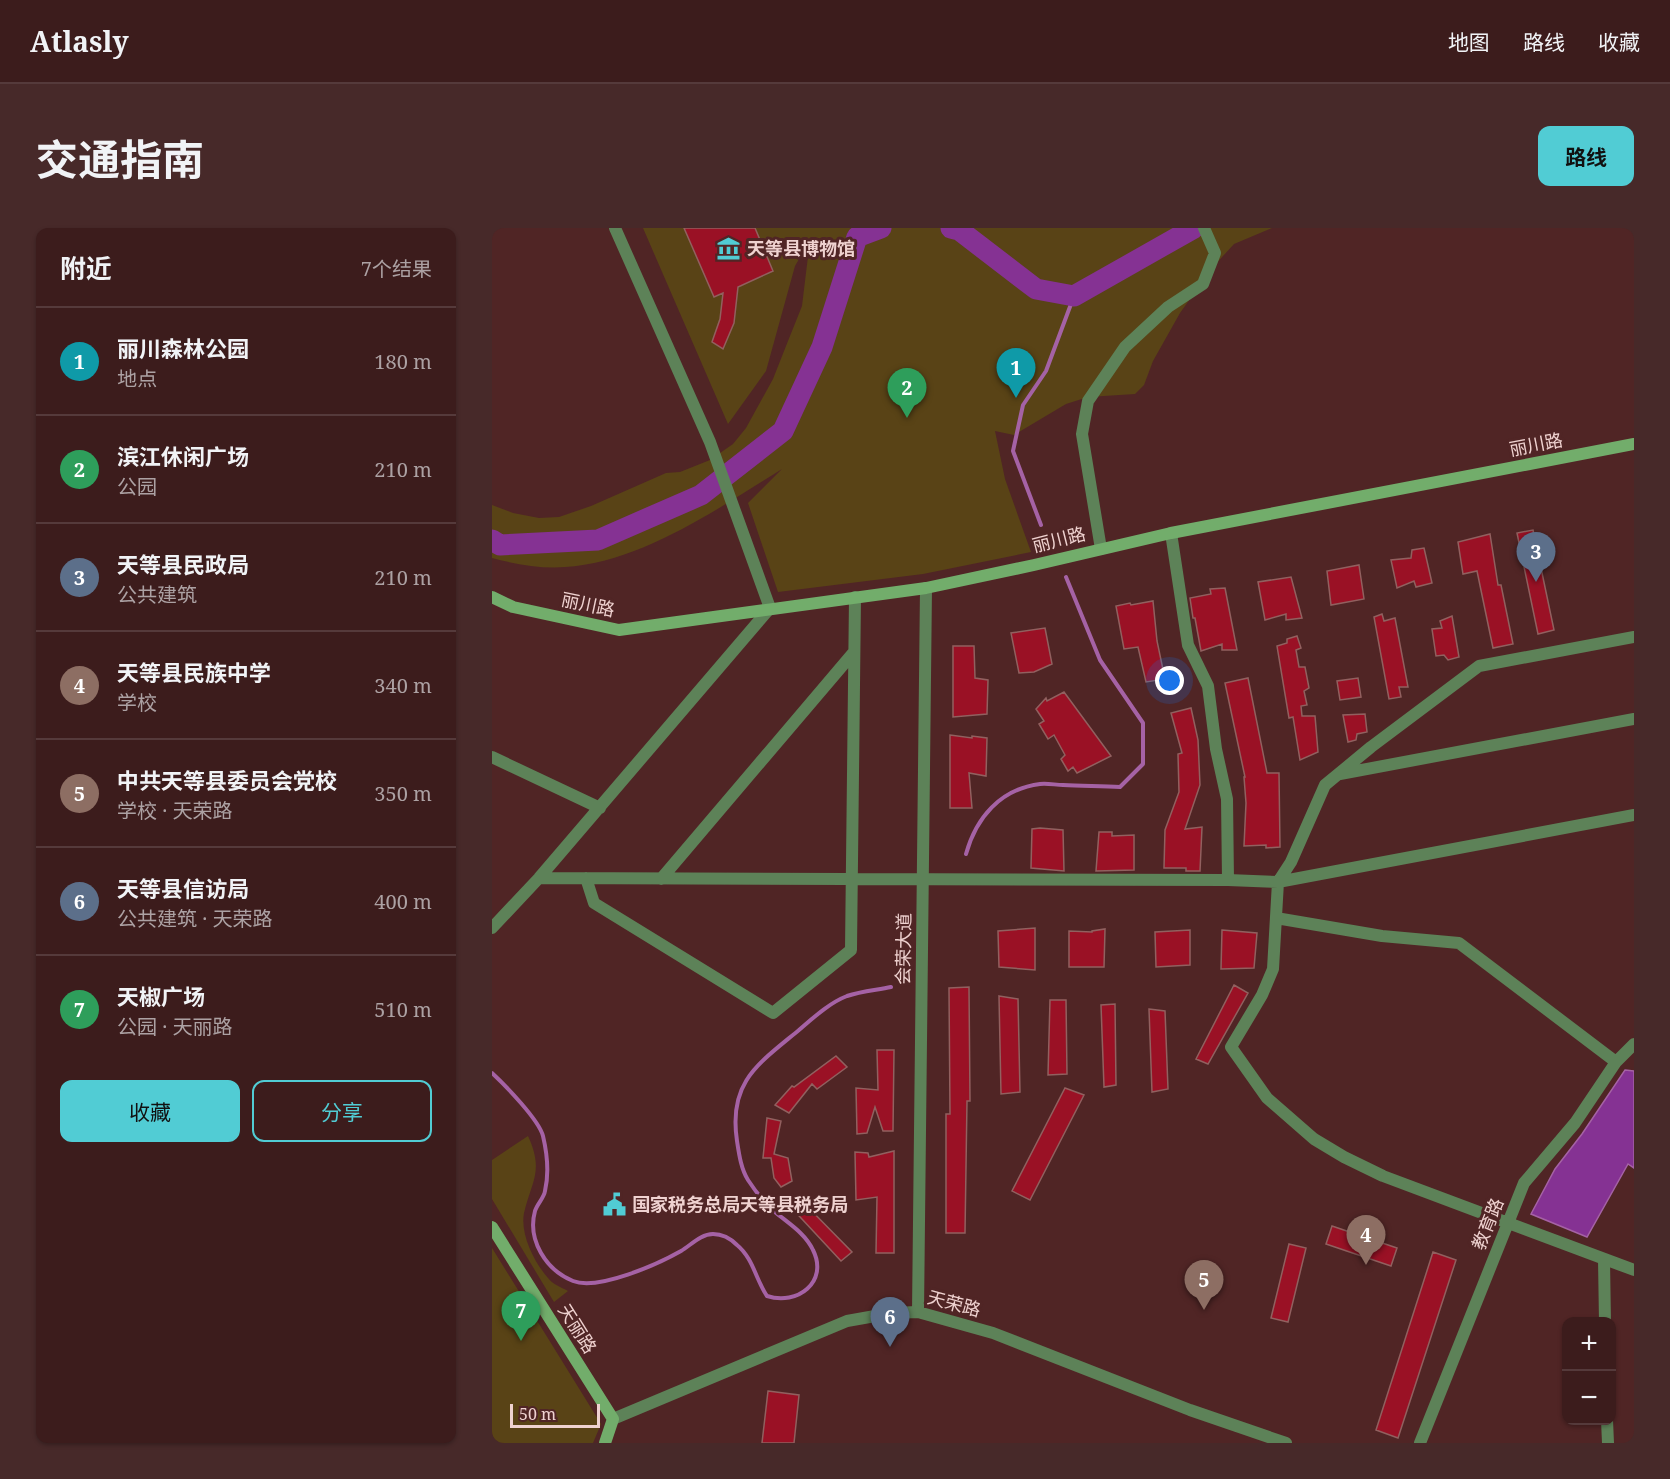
<!DOCTYPE html>
<html lang="zh">
<head>
<meta charset="utf-8">
<style>
	body { margin:0; font-family:"Noto Serif","Noto Sans SC",serif; background:#472929; color:#f1f3f6 }
	.controls { position:absolute; right:18px; bottom:18px; display:grid; overflow:hidden; border-radius:12px; box-shadow:0 2px 4px #0004 }
	.controls button { width:54px; height:54px; display:grid; place-items:center; padding:0; border:0; border-bottom:2px solid #553a3b; background:#3c1c1c; color:#f1f3f6; font:30px sans-serif }
	.scale { position:absolute; left:18px; bottom:15px; width:90px; box-sizing:border-box; padding-left:6px; border:3px solid #efd2d0; border-top:0; font-size:16px; line-height:21px; white-space:nowrap; color:#efd2d0; -webkit-text-stroke:4px #502525; paint-order:stroke }
	.you { position:absolute; left:678px; top:453px; width:21px; height:21px; margin:-15px; border:4px solid #fff; border-radius:50%; background:#1a73e8; box-shadow:0 0 0 9px #1a73e833 }
	.badge { display:grid; place-items:center; width:39px; height:39px; border-radius:50%; background:#51ccd4; color:#fff; font-size:20px; font-weight:700 }
	.pin { position:absolute; translate:-50% -50px; filter:drop-shadow(0 2px 3px #0008) }
	.pin::after { content:''; position:absolute; top:32px; width:21px; height:18px; background:inherit; clip-path:polygon(0 0,100% 0,50% 100%) }
	.list { margin:0; padding:0; list-style:none }
	h2 { display:flex; justify-content:space-between; align-items:center; height:78px; margin:0; padding:0 24px; font-size:26px }
	h2 small { font-size:20px; font-weight:400; color:#aca1a3 }
	.list li { display:grid; grid-template-columns:39px 1fr auto; gap:18px; align-items:center; box-sizing:border-box; height:108px; padding:0 24px; border-top:2px solid #553a3b }
	.list b { display:block; font-size:22px; white-space:nowrap }
	.list p { margin:0; font-size:20px; white-space:nowrap; color:#aca1a3 }
	.list em { font-size:20px; font-style:normal; color:#aca1a3 }
	.actions { display:flex; gap:12px; padding:18px 24px }
	.actions a { flex:1; padding:14px 0; border:2px solid #51ccd4; border-radius:12px; text-align:center; font-size:21px; color:#51ccd4 }
	.actions .main { background:#51ccd4; color:#111 }
	.map { position:relative; flex:none; width:1142px; height:1215px; overflow:hidden; border-radius:12px }
	header { display:flex; align-items:center; gap:36px; box-sizing:border-box; height:84px; padding:0 30px; background:#3c1c1c; border-bottom:2px solid #553a3b }
	header strong { font-size:28px }
	nav { display:flex; gap:33px; margin-inline-start:auto; font-size:21px }
	.intro { display:flex; align-items:center; justify-content:space-between; box-sizing:border-box; height:144px; padding:0 36px }
	h1 { margin:0; font-size:42px }
	.button { padding:15px 27px; border-radius:12px; background:#51ccd4; color:#111; font-size:21px; font-weight:700 }
	main { display:flex; gap:36px; padding:0 36px }
	aside { flex:1; background:#3c1c1c; border-radius:12px; box-shadow:0 2px 4px #0004 }
	.map>svg:first-child { display:block }
	.green { fill:#594316 }
	.water { fill:#853293; stroke:#a562a5; stroke-width:1.5 }
	.lines { fill:none; stroke-linecap:round; stroke-linejoin:round }
	.stream { stroke:#a562a5; stroke-width:4 }
	.river { stroke:#853293; stroke-width:21 }
	.building { fill:#9a1125; stroke:#91605f; stroke-width:1.5 }
	.street { stroke:#5d8258; stroke-width:12 }
	.secondary { stroke:#72ad6b; stroke-width:12 }
	.labels { text-anchor:middle; stroke-width:6; stroke-linejoin:round; paint-order:stroke }
	.poi-label { font-size:18px; font-weight:bold; fill:#efd2d0; stroke:#502525; text-anchor:start }
	.street-label { font-size:18px; fill:#efd2d0; stroke:#502525 }
</style>
</head>
<body>
<header>
<strong>Atlasly</strong>
<nav><a>地图</a><a>路线</a><a>收藏</a></nav>
</header>
<div class="intro"><h1>交通指南</h1><a class="button">路线</a></div>
<main>
<aside>
<h2>附近<small>7个结果</small></h2>
<ul class="list">
<li><span class="badge" style="background:#0f9aa8">1</span><div><b>丽川森林公园</b><p>地点</p></div><em>180 m</em></li>
<li><span class="badge" style="background:#2e9e5b">2</span><div><b>滨江休闲广场</b><p>公园</p></div><em>210 m</em></li>
<li><span class="badge" style="background:#5c6f8a">3</span><div><b>天等县民政局</b><p>公共建筑</p></div><em>210 m</em></li>
<li><span class="badge" style="background:#8d6e63">4</span><div><b>天等县民族中学</b><p>学校</p></div><em>340 m</em></li>
<li><span class="badge" style="background:#8d6e63">5</span><div><b>中共天等县委员会党校</b><p>学校 · 天荣路</p></div><em>350 m</em></li>
<li><span class="badge" style="background:#5c6f8a">6</span><div><b>天等县信访局</b><p>公共建筑 · 天荣路</p></div><em>400 m</em></li>
<li><span class="badge" style="background:#2e9e5b">7</span><div><b>天椒广场</b><p>公园 · 天丽路</p></div><em>510 m</em></li>
</ul>
<div class="actions"><a class="main">收藏</a><a>分享</a></div>
</aside>
<div class="map">
<svg width="1142" height="1215" viewBox="0 0 1142 1215">
	<rect width="100%" height="100%" fill="#502525"/>
	<!-- green -->
	<path class="green" d="M151,0h629l-38,16 -22,24 -32,45 -27,48 -9,24 -9,9 -47,3 -22,7 -52,31 -19,-4 10,48 26,73 -108,22 -145,18 -30,-89 34,-34c-63,39 -142,94 -217,98 -23,2 -51,-3 -73,-9v-53l21,8 26,5 20,-1 32,-11 75,-33 14,-1 30,-12 23,-16 13,-16 27,-49 15,-38 14,-35 8,-66 -15,26 -29,105 -38,53z
		M36,908c16,35 4,44 -4,77 -4,21 10,49 24,65 4,6 13,9 20,13l-14,11 -62,-103v-39z
		M0,1020l109,176 -8,19h-101z"/>
	<!-- water -->
	<path class="water" d="M1133,842l9,1v97l-6,-4 -41,73 -56,-23 24,-45 27,-35z"/>
	<g class="lines">
		<!-- stream -->
		<path class="stream" d="M549,297l-28,-74 10,-46 23,-34 28,-75
			M474,626c10,-36 34,-65 74,-70 7,-1 16,1 23,1 19,1 38,1 57,2l23,-23v-41l-43,-63 -34,-83
			M0,845c13,12 47,47 51,63 4,17 6,38 2,55 -1,7 -8,13 -10,20 -8,29 11,59 38,70 25,10 85,-17 108,-30 10,-6 20,-17 32,-17 9,0 18,5 24,11 16,13 19,35 30,51 30,10 62,-14 46,-46 -8,-17 -25,-27 -38,-38 -10,-9 -20,-21 -27,-32 -7,-11 -9,-26 -11,-39 -9,-59 21,-77 62,-111 14,-12 30,-27 48,-34 14,-5 30,-6 44,-9"/>
		<!-- river -->
		<path class="river" d="M459,0l8,2 77,59 38,7 120,-68
			M0,312l8,5 98,-5 103,-45 82,-64 39,-84 35,-110 24,-9"/>
	</g>
	<!-- building -->
	<path class="building" d="M192,0h71l18,43 -35,16 -4,36 -11,26 -11,-7 8,-23 3,-26 -9,4z
		M1041,302l21,100 -16,4 -21,-101z
		M998,306l8,51h3l12,59 -20,4 -16,-77 -14,3 -5,-32z
		M932,320l8,35 -16,4 -2,-6 -17,7 -6,-28 20,-2 1,-8z
		M867,337l5,34 -33,6 -4,-34z
		M799,349l11,41 -16,2v-6l-21,6 -7,-38z
		M733,360l12,62h-15v-6l-21,7 -6,-33h-2l-3,-20 21,-4 -1,-5z
		M661,373l4,40 8,38 -19,3 -8,-35 -14,2 -8,-43 14,-3 1,2z
		M890,386l2,7 11,-3 13,69h-9l2,10 -12,2 -15,-82z
		M960,388l7,41 -11,3 -4,-5 -8,1 -4,-27 10,-1 -2,-7z
		M553,400l7,36 -18,8 -15,1 -8,-40z
		M805,408l4,12 -5,2 3,17h6l4,21 -5,3 3,14 -6,1 1,10h13l3,36 -18,8 -7,-43 -4,1 -12,-72 10,-3v-4z
		M461,418h21l1,32 13,2 -1,34 -34,3z
		M756,450l19,95h12l1,74 -14,1v-3l-22,1 2,-43 -2,-26h1l-20,-94z
		M866,450l3,19 -21,3 -3,-19z
		M572,464l47,64 -34,17 -4,-6 -5,4 -7,-12 4,-4 -11,-20 -6,4 -9,-15 5,-3 -8,-12 10,-11 1,3z
		M699,480l7,32 2,45 -15,44 17,-2 -2,44h-14v-3h-22l1,-38 14,-38 -1,-38 4,-1 -11,-40z
		M873,486l2,18 -10,2 -1,6 -8,2 -5,-27z
		M458,507l22,3v-2l15,2 -1,38 -17,-3 3,35h-22z
		M548,600l23,2 1,41 -33,-3 1,-39z
		M607,604h13v4l22,-1v35l-38,1z
		M543,700v42l-36,-3 -1,-36z
		M613,701l-1,38h-35v-36l23,1v-1z
		M698,702v35l-34,2 -1,-35z
		M730,702l35,3 -3,35 -33,1z
		M742,757l14,8 -40,71 -12,-5z
		M477,759l1,114h-3l-2,132h-19v-119h4l-1,-126z
		M507,768l19,3 2,93 -19,2z
		M558,772h16l1,74 -19,1z
		M623,776l1,81 -12,2 -3,-82z
		M657,781l16,2 3,78 -16,3z
		M385,822h17l-1,81h-10l-8,-24 -8,26 -10,1 -1,-46 22,2z
		M344,828l11,11 -30,22 -5,-5 -23,29 -14,-8 17,-19 2,1z
		M573,860l19,7 -54,105 -18,-9z
		M275,890l14,3 -7,33 14,4 4,23 -11,6 -7,-9 -3,-20h-8z
		M402,923v102h-18l1,-56 -21,3 -1,-48 13,1 1,4z
		M305,968l55,56 -11,9 -53,-57z
		M840,998l65,22 -6,18 -65,-22z
		M797,1016l17,4 -18,74 -17,-4z
		M941,1024l23,8 -58,178 -22,-8z
		M276,1163l31,4 -5,48h-32z"/>
	<g class="lines">
		<!-- street -->
		<path class="street" d="M679,305l17,112 20,41 8,63 11,50 1,81
			M609,321l-19,-115 6,-33 37,-54 43,-40 35,-23 12,-31 -11,-25
			M1142,409l-155,29 -108,81 -46,38 -34,77 -13,20 -5,87 -11,26 -31,52 36,51 47,41 30,18 39,19 251,94
			M0,529l108,51
			M848,546l294,-55
			M47,650l689,2 50,2 356,-67
			M94,650l8,25 179,110 78,-63 4,-353
			M169,651l193,-227
			M784,690l106,18 77,7 157,119
			M0,700l47,-50 231,-270 -60,-166 -95,-214
			M1112,1032l1,62
			M426,1084l8,-724
			M121,1191l234,-98 45,-8 26,-1 75,21 197,77 96,33
			M1115,1192l1,23
			M928,1215l104,-260 51,-60 41,-61 18,-18"/>
		<!-- secondary -->
		<path class="secondary" d="M0,369l21,10 106,23 307,-42 108,-23 137,-32 463,-89
			M0,999l121,192 -8,24"/>
	</g>
	<!-- icons -->
	<defs>
		<symbol id="museum-bare" viewBox="-9 -9 18 18"><path d="M0-6L6-3V-2H-6V-3ZM-5-1h2V3h-2ZM-1-1h2V3h-2ZM3-1h2V3H3ZM-6 4H6V6H-6Z" fill="#51ccd4" stroke="#502525" stroke-width="2.5" paint-order="stroke"/></symbol>
		<symbol id="civic-bare" viewBox="-9 -9 18 18"><path d="M-.6-6.5H3V-4.5H.6V-3L4-1V1h2V6H-6V1h2V-1L-.6-3ZM-1.2 2.5V6h2.4V2.5Z" fill="#51ccd4" stroke="#502525" stroke-width="2.5" paint-order="stroke"/></symbol>
	</defs>
	<g fill-rule="evenodd">
		<use href="#museum-bare" x="220" y="4" width="33" height="33"/>
		<use href="#civic-bare" x="106" y="960" width="33" height="33"/>
	</g>
	<g class="labels">
		<!-- poi labels -->
		<g class="poi-label">
			<text x="255" y="27">天等县博物馆</text>
			<text x="140" y="983">国家税务总局天等县税务局</text>
		</g>
		<!-- street labels -->
		<g class="street-label">
			<text transform="translate(1044 217) rotate(-11)" y="6">丽川路</text>
			<text transform="translate(567 312) rotate(-14)" y="6">丽川路</text>
			<text transform="translate(96 377) rotate(12)" y="6">丽川路</text>
			<text transform="translate(412 721) rotate(-89)" y="6">会荣大道</text>
			<text transform="translate(996 996) rotate(-68)" y="6">教育路</text>
			<text transform="translate(462 1076) rotate(15)" y="6">天荣路</text>
			<text transform="translate(85 1101) rotate(58)" y="6">天丽路</text>
		</g>
	</g>
</svg>
<div class="controls">
<button>+</button>
<button>−</button>
</div>
<div class="scale">50 m</div>
<div class="you"></div>
<div class="pin badge" style="left:524px;top:170px;background:#0f9aa8">1</div>
<div class="pin badge" style="left:415px;top:190px;background:#2e9e5b">2</div>
<div class="pin badge" style="left:1044px;top:354px;background:#5c6f8a">3</div>
<div class="pin badge" style="left:874px;top:1037px;background:#8d6e63">4</div>
<div class="pin badge" style="left:712px;top:1082px;background:#8d6e63">5</div>
<div class="pin badge" style="left:398px;top:1119px;background:#5c6f8a">6</div>
<div class="pin badge" style="left:29px;top:1113px;background:#2e9e5b">7</div>
</div>
</main>
</body>
</html>
